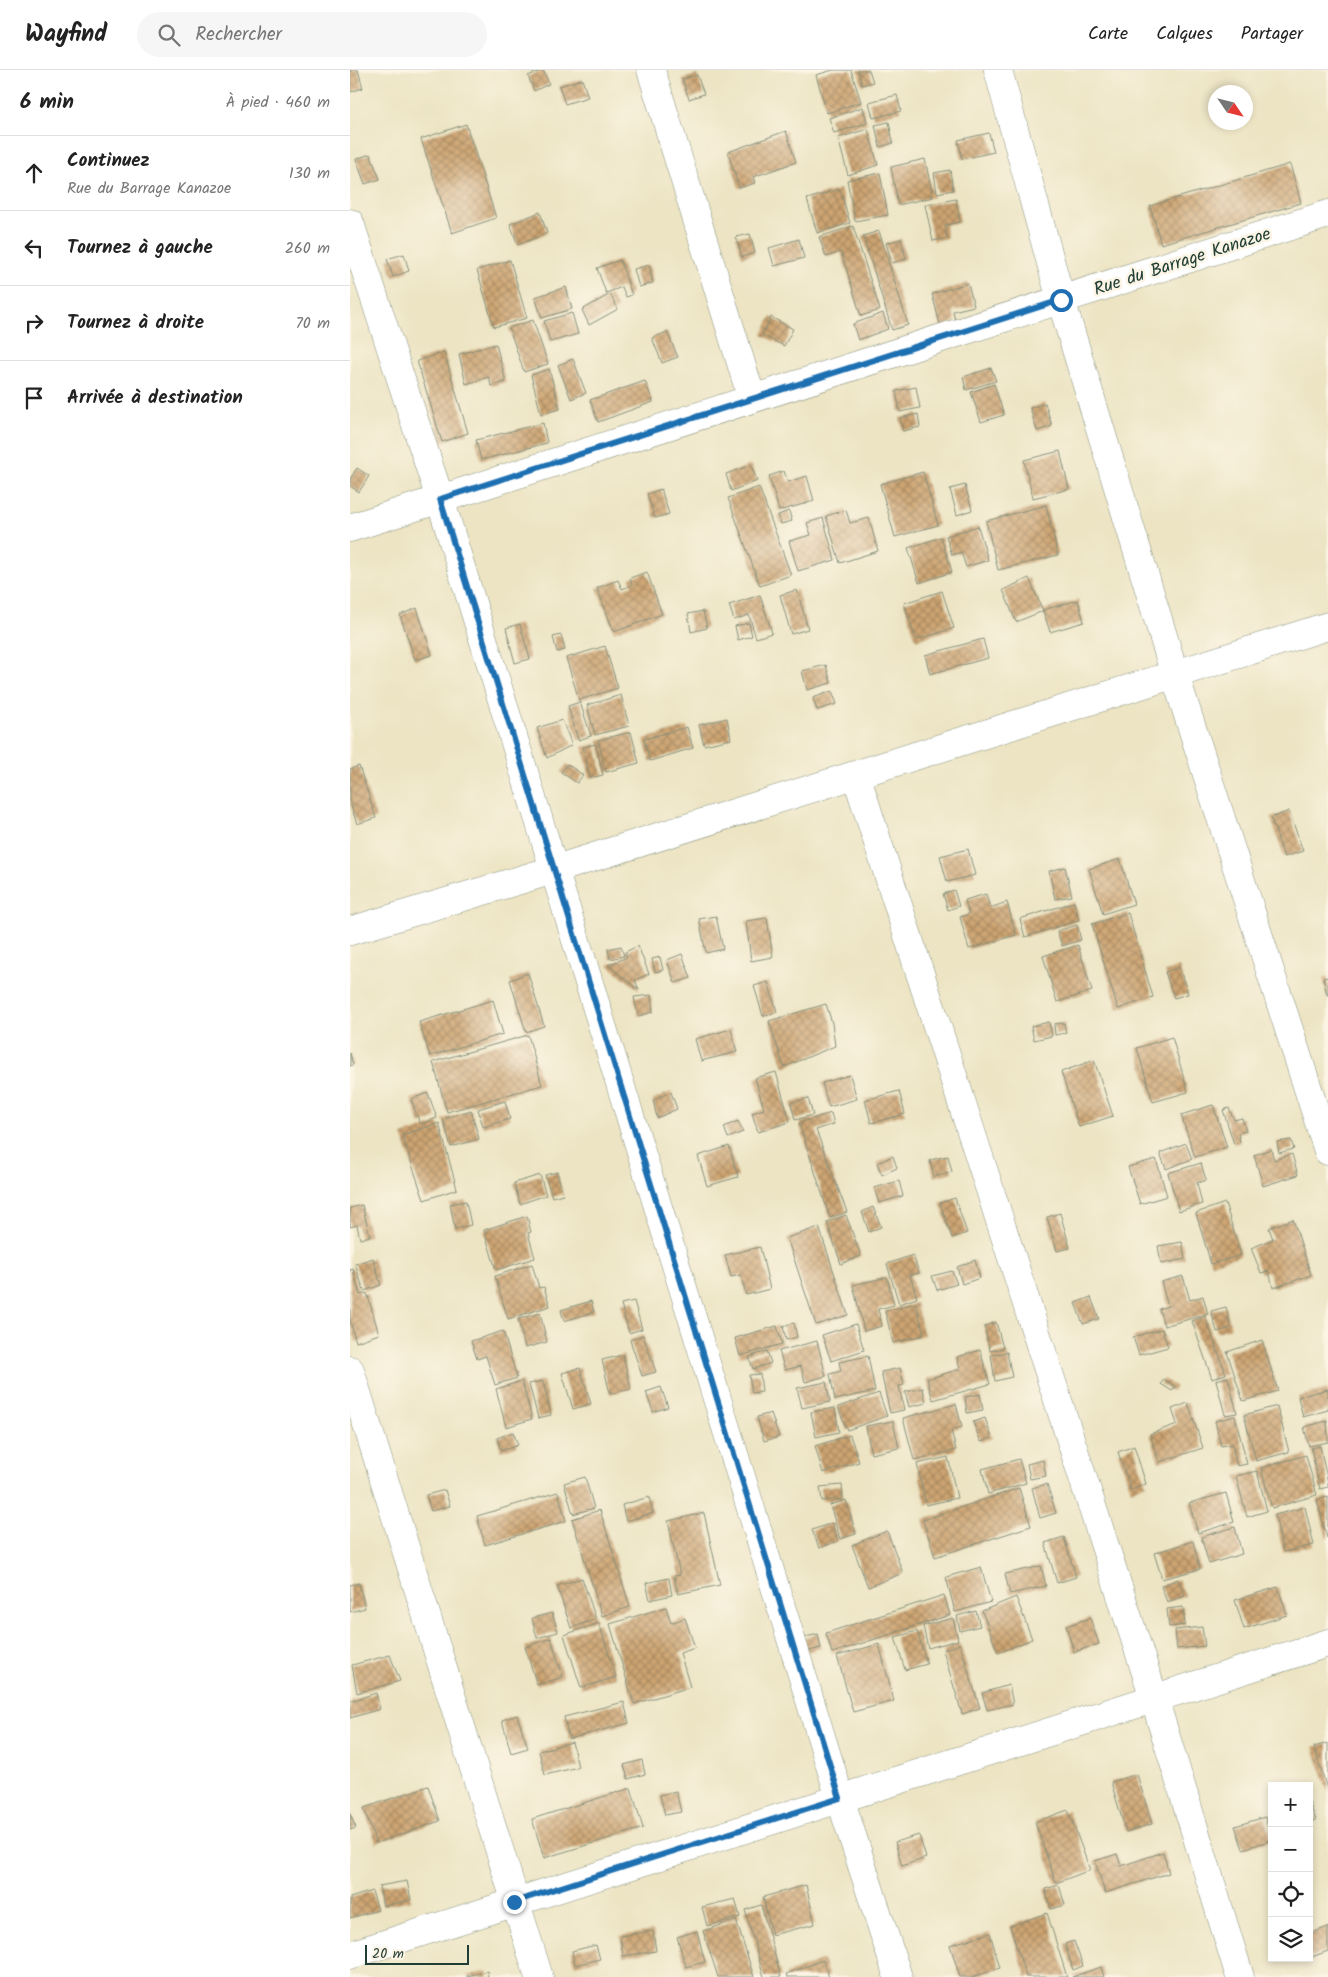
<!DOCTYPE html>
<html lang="fr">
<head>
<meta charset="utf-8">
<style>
	body { margin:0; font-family:Kalam,sans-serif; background:#f6f6f6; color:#222 }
	.controls { position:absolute; right:15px; bottom:15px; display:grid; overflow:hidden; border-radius:0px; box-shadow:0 2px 8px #0003 }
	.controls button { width:45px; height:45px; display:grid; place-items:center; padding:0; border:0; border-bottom:1px solid #e0e0e0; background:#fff; color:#222; font:25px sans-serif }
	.compass { position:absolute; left:858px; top:15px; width:45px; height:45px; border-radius:50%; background:#fff; box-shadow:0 2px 8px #0003; rotate:125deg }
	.scale { position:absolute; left:15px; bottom:12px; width:104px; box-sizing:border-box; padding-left:5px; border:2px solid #1f3d34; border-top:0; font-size:14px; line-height:18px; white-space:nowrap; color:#1f3d34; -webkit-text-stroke:4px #fcf5e5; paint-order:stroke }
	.stop { position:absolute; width:15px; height:15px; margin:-11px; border:4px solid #1f6fb2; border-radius:50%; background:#fff }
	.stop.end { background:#1f6fb2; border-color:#fff; box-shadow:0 1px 5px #0008 }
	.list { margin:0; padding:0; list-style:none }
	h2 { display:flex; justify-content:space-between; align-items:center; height:65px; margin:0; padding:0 20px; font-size:21px }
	h2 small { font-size:16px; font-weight:400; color:#767676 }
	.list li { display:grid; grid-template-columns:32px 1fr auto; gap:15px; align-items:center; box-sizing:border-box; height:75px; padding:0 20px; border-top:1px solid #e0e0e0 }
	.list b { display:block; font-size:19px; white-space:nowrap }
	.list p { margin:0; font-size:16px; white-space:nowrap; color:#767676 }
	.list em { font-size:16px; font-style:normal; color:#767676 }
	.icon { flex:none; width:28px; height:28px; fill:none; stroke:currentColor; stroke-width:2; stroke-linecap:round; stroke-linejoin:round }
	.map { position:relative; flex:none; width:978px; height:1907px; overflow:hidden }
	header { display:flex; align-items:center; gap:30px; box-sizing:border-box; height:70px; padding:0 25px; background:#fff; border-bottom:1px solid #e0e0e0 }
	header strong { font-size:24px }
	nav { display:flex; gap:28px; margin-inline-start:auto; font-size:18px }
	.search { width:350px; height:45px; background:#f6f6f6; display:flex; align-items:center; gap:12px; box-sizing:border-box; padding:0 18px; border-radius:28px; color:#767676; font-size:19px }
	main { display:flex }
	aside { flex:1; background:#fff }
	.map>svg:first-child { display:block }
	.building { fill:url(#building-cross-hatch) }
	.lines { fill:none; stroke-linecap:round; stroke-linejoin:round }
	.minor-casing { stroke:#86907c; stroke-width:29 }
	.minor { stroke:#fff; stroke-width:28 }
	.route { stroke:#1f6fb2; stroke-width:6 }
	.labels { text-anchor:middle; stroke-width:5; stroke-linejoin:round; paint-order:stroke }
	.street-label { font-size:18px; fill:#1f3d34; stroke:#fcf5e5 }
</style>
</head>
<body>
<header>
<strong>Wayfind</strong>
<div class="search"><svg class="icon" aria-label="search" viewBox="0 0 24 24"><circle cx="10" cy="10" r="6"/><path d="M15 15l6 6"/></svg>Rechercher</div>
<nav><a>Carte</a><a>Calques</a><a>Partager</a></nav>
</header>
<main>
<aside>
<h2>6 min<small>À pied · 460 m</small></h2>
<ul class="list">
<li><svg class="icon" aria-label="ahead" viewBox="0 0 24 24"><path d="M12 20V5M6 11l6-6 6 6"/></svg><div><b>Continuez</b><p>Rue du Barrage Kanazoe</p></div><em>130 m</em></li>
<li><svg class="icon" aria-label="left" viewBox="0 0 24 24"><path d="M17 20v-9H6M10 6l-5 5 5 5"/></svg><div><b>Tournez à gauche</b></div><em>260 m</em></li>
<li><svg class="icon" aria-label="right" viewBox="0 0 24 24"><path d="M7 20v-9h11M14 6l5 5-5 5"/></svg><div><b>Tournez à droite</b></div><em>70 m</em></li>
<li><svg class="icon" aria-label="arrive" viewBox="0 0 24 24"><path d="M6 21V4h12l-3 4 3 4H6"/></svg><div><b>Arrivée à destination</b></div></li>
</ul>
</aside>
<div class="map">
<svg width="978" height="1907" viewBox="0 0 978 1907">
	<defs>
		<pattern id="building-cross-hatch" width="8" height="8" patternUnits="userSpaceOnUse" patternTransform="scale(1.25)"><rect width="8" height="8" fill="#cda472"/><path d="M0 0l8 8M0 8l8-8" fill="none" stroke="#a6875e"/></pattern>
	</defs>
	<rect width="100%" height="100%" fill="#fcf5e5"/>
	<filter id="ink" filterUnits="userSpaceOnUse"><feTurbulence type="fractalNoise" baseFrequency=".02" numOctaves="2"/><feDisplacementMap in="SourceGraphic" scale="10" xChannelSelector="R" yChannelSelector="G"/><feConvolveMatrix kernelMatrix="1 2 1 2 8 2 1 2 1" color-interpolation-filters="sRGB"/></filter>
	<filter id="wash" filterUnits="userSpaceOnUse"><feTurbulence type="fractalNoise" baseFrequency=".0096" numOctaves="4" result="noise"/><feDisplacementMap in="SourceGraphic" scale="20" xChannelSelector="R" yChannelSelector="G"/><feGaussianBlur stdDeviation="1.12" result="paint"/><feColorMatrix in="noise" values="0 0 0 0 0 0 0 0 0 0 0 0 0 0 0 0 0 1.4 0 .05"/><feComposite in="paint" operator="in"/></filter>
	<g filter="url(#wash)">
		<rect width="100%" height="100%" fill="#ece4c3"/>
		<g id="blocks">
			<!-- building -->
			<path class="building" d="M0,0h8l5,18 -13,4z
				M193,0l6,14 -15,7 -6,-15z
				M483,0h18l10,32 -34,11 -11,-38z
				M508,0h11l4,12 -11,3z
				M347,5l7,19 -15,5 -7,-20z
				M232,9l6,18 -23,7 -6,-18z
				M547,25l4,16 -28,7 -4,-16z
				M513,37l4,16 -33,10 -5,-15z
				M539,52l4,21 -13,4 -5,-22z
				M116,54l30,94 -44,15 -31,-94z
				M518,59l10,36 -30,10 -10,-37z
				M436,61l10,31 -43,15 2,6 -16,5 -11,-36z
				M639,63l5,19 -32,7 -4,-19z
				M20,84l10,25 -15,5 -9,-25z
				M575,89l8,38 -35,8 -7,-38z
				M940,94l11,39 -140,41 -11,-38z
				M600,100l3,20 -16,3 -3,-20z
				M530,103l8,42 -33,6 -8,-41z
				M490,119l10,34 -33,10 -10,-34z
				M606,129l4,23 -15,3 2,13 -14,3 -8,-36z
				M190,142l7,21 -29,12 -8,-21z
				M503,156l27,84 -19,6 -20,-64 -15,5 -7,-20z
				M529,161l29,94 -16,5 -29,-94z
				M400,164l5,19 -13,4 -6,-20z
				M449,169l5,19 -30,8 -5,-18z
				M551,169l5,20 -14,4 -6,-20z
				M54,184l5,17 -16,6 -6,-18z
				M160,190l17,58 -33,9 -17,-57z
				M270,190l12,35 -6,2 -4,-10 -16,6 -9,-25z
				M299,195l4,18 -14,4 -5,-18z
				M618,213l6,23 -21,5 2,10 -14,7 -9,-34z
				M216,217l6,22 -30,9 -7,-21z
				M260,224l8,15 -29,16 -7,-15z
				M222,243l6,21 -28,8 -6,-21z
				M533,243l5,16 -30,11 -5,-16z
				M421,247l22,12 -9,17 -22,-11z
				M183,250l15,44 -24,8 -15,-44z
				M317,262l11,25 -16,6 -10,-25z
				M146,274l10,38 -15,4 -2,-9 -23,7 -7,-30z
				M94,282l24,81 -26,9 -25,-81z
				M223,289l13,34 -15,6 -13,-34z
				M641,298l5,13 -30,9 -3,-13z
				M199,299l11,40 -19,5 -10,-39z
				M295,311l8,21 -55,20 -8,-22z
				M644,314l10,31 -23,7 -10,-30z
				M566,317l4,21 -20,4 -4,-21z
				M695,333l7,23 -15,5 -7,-23z
				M568,344l2,13 -17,4 -3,-13z
				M193,353l4,20 -66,17 -5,-20z
				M710,381l9,38 -36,9 -9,-38z
				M401,395l6,16 -26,10 -5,-17z
				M7,398l12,8 -10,16 -9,-6v-7z
				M434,401l4,11 19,-6 7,25 -35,10 -10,-35z
				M573,402l15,53 -43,12 -15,-53z
				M615,415l7,25 -15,5 -7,-26z
				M409,417l32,88 -31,11 -32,-88z
				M311,419l8,25 -14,4 -8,-24z
				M696,435l12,50 -60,15 -12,-49z
				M496,440l4,13 19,-5 9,33 -38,12 -14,-47z
				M439,441l3,10 -11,3 -3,-9z
				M473,448l12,42 -37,11 -9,-30 22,-6 -4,-12z
				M628,456l10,34 -22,7 -5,-15 -9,3 -6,-19z
				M591,467l11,35 -33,11 -11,-35z
				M297,502l15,42 -48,18 -17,-44 21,-8 4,9 10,-4 -2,-7z
				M679,508l14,33 -27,11 -13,-32z
				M447,520l11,39 -17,5 -11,-39z
				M592,521l12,37 -38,12 -12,-37z
				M410,525l12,38 -16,5 -7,-23 -15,5 -5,-15z
				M728,530l6,22 -34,10 -7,-22z
				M67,538l15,47 -17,5 -15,-45z
				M353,541l4,17 -16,4 -3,-18z
				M399,553l3,13 -14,4 -3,-14z
				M170,554l10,35 -15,4 -9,-35z
				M211,565l4,15 -8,2 -4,-15z
				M633,569l5,19 -58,16 -5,-19z
				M255,576l13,42 -39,12 -13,-42z
				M476,595l5,18 -24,7 -5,-19z
				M482,621l5,13 -20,6 -4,-12z
				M271,625l8,31 -34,9 -8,-30z
				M230,632l11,34 -13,4 -10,-34z
				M377,648l4,21 -27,6 -5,-20z
				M212,650l10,25 -25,13 -10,-30z
				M337,657l6,21 -43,13 -6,-22z
				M281,662l8,31 -33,9 -8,-32z
				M246,674l7,31 -13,3 -7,-31z
				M217,694l16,11 -6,8 -16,-11z
				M9,696l17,52 -19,6 -7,-21v-34z
				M939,741l14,40 -19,6 -13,-39z
				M618,779l7,26 -28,7 -7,-26z
				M770,789l14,45 -31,10 -14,-45z
				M715,797l7,29 -17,3 -6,-28z
				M604,820l5,16 -11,4 -5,-16z
				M636,824l4,14 17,-6 9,33 -47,14 -9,-32 9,-3 -4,-14z
				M724,832l5,18 -54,17 -5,-18z
				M778,843l25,84 -35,12 -26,-85z
				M366,846l7,33 -17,4 -7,-34z
				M417,848l6,39 -22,4 -5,-40z
				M727,855l4,15 -19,6 -5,-15z
				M728,875l14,46 -35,11 -14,-46z
				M271,876l3,10 -14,3 -2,-10z
				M288,876l11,28 -14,6 4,10 -31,-25 19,-8 -2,-5z
				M332,884l9,24 -16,5 -8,-23z
				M310,887l3,13 -8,2 -3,-13z
				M829,897l9,27 -14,4 -9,-26z
				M178,903l16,53 -18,6 -16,-52z
				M978,907v18h-1l-4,-17z
				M418,912l9,30 -14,4 -9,-30z
				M301,925l2,17 -15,4 -4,-19z
				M143,930l10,34 -73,22 -11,-34z
				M476,934l6,19 3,23 -51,21 -15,-46z
				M699,952l3,14 -18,4 -3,-14z
				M714,953l2,10 -11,2 -1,-11z
				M381,959l6,23 -36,9 -6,-22z
				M178,965l14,50 -95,27 -14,-50z
				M822,967l16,55 -35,10 -16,-54z
				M0,983l3,12 -3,1z
				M744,990l19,56 -34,11 -18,-55z
				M426,1002l14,50 -32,10 -6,-19 12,-4 -9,-31z
				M500,1005l7,24 -28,8 -7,-24z
				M549,1021l6,23 -34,9 -6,-23z
				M321,1022l6,17 -20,9 -4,-18z
				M78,1023l9,25 -17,6 -9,-25z
				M458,1028l5,17 -18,5 -4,-17z
				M155,1031l5,18 -27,8 -5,-18z
				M863,1035l14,42 -32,10 -14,-42z
				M879,1038l5,12 8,-2 4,13 -8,2 2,9 -6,2 -11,-34z
				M121,1040l8,29 -28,8 -8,-28z
				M481,1043l3,11 -18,6 31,82 -17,6 -31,-95z
				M388,1051l5,11 -15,6 -4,-11z
				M89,1053l18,66 -33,11 -22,-65z
				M941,1070l3,9 -15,4 -2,-11z
				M836,1073l6,16 -26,10 -6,-16z
				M379,1076l9,31 -31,9 -9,-30z
				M921,1079l3,11 18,-6 6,21 -35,11 -9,-31z
				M543,1086l4,12 -15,7 -5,-12z
				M598,1086l4,16 -18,5 -4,-17z
				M806,1089l11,37 -27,8 -12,-37z
				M851,1093l5,17 -9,3 5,21 -23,7 -11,-38z
				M207,1102l6,22 -11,3 -7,-22z
				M190,1105l6,20 -26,9 -6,-21z
				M549,1111l4,15 -24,7 -5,-15z
				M605,1128l12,35 -15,5 -12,-35z
				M116,1131l5,24 -16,4 -5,-25z
				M875,1133l16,52 -30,9 -15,-51z
				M12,1135l8,31 -10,3 -3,-14 -7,2v-19z
				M523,1137l8,20 -12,5 -7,-20z
				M710,1143l10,35 -13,3 -10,-34z
				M496,1145l15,41 -20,8 -14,-42z
				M177,1146l4,16 -3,1 7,25 -39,12 -12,-40z
				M943,1149l18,56 -38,13 -4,-17 -8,2 -10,-25 22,-9 -4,-11z
				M469,1157l29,88 -32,10 -29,-87z
				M832,1172l3,17 -24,5 -3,-18z
				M410,1177l10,42 -24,6 -5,-20 -10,2 -6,-22z
				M563,1185l6,18 -9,2 7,23 -18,6 -12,-40z
				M23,1188l8,27 -17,6 -9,-27z
				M625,1190l5,18 -18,6 -5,-17z
				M182,1194l7,24 5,-1 6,19 -42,13 -13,-43z
				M3,1199l7,26 7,-2 12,41 -23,8 -6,-21v-51z
				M602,1201l5,13 -20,6 -5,-14z
				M833,1206l7,24 13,-4 5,18 -44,12 -5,-17 9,-3 -7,-24z
				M537,1207l7,28 -16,4 4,17 -18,5 -11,-46z
				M741,1227l8,22 -16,5 -8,-21z
				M241,1231l3,11 -30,9 -3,-11z
				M284,1231l8,28 -13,4 -8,-29z
				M566,1233l8,32 -31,8 -8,-32z
				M876,1237l5,21 -14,4 -6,-21z
				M190,1243l7,29 -22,6 -7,-29z
				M855,1246l21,58 -14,5 -20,-58z
				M646,1252l7,26 -13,3 -6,-25z
				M444,1253l3,14 -11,3 -3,-14z
				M506,1254l8,26 -33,11 -9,-26z
				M427,1256l5,18 -42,12 -5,-18z
				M812,1259l6,18 -29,8 -6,-18z
				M153,1261l14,47 -22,7 -9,-29 -9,3 -6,-18z
				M293,1265l13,37 -14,4 -12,-36z
				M912,1270l16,51 -35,10 -16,-49z
				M467,1271l9,35 -21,6 -4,-16 -16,4 -6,-19z
				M630,1280l10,34 -57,16 -6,-21 33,-10 -3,-12z
				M417,1281l4,12 -18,6 -4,-12z
				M657,1282l5,25 -17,4 -4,-26z
				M273,1285l8,34 -21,5 -8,-34z
				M518,1286l7,35 -40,9 -5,-26 11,-3 -2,-9z
				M230,1298l11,36 -18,5 -11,-36z
				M550,1298l4,17 -5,1 5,24 -14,3 -9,-41z
				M410,1304l2,18 -10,1 -3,-18z
				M878,1307l9,36 -12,2 -9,-35z
				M814,1309l12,8 -4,4 -11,-7z
				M172,1311l10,38 -26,8 -10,-38z
				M193,1311l8,34 -13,3 -9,-34z
				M476,1312l4,20 -28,6 -5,-20z
				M311,1317l7,20 -15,5 -7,-20z
				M573,1318l3,15 -17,4 -4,-15z
				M978,1319v21l-25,7 -5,-20z
				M529,1323l8,23 -40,14 -9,-23z
				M630,1324l3,16 -16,3 -2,-16z
				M838,1333l15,45 -44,14 -9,-28 27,-10 -5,-15z
				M606,1334l6,23 -11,3 5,20 -42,10 -11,-42z
				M927,1336l12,46 -33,9 -12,-46z
				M485,1338l4,24 -23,5 -5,-25z
				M421,1343l8,24 -15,4 -7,-24z
				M885,1346l12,48 -10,2 -5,-22 -11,2 -6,-25z
				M635,1348l7,20 -11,4 -8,-20z
				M543,1351l6,27 -28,6 -5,-28z
				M977,1351l1,21 -19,4 -5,-19z
				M163,1362l5,13 -17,6 -4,-13z
				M500,1365l9,27 -36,11 -8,-27z
				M784,1376l12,38 -15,6 -13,-38z
				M970,1376l8,37v4l-8,2 -9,-41z
				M956,1385l11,40 -45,13 -11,-40z
				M598,1387l9,41 -31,7 -9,-41z
				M669,1389l7,24 -38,11 -6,-25z
				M693,1390l3,16 -16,3 -3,-15z
				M907,1401l10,40 -20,6 -11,-41z
				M235,1407l9,31 -21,6 -9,-31z
				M697,1414l9,29 -16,5 -8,-30z
				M492,1415l1,14 -21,2 -2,-14z
				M669,1418l12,38 -96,31 -12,-37z
				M95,1420l5,16 -19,5 -5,-16z
				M208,1422l8,29 -81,24 -8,-29z
				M876,1423l8,29 -36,11 -9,-30z
				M299,1427l4,16 -27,8 -4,-16z
				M978,1427v41h-1l-10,-38z
				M496,1430l10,34 -16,5 -10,-34z
				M955,1437l9,38 -31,7 -8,-37z
				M250,1440l30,97 -28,9 -30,-97z
				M354,1443l16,72 -42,9 -4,-18 6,-1 -12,-54z
				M482,1453l6,18 -19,7 -7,-18z
				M885,1457l7,27 -33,10 -8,-27z
				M537,1461l16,42 -35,14 -16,-42z
				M714,1467l12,40 -19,6 -12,-40z
				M843,1471l7,28 -38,10 -8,-26z
				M691,1496l5,20 -36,8 -5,-20z
				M631,1497l10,35 -36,10 -9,-35z
				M232,1508l14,41 -25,9 -14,-42z
				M319,1508l3,17 -22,5 -4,-17z
				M828,1509l7,17 -18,6 -6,-16z
				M9,1513l6,25 -15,4v-27z
				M928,1517l9,28 -43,14 -9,-29z
				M594,1525l6,20 -118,38 -6,-20z
				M666,1527l16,42 -34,14 -16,-42z
				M316,1537l5,16 14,-5 10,30 -15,5 10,34 -56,17 -24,-80z
				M833,1537l2,18 -16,2 -2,-18z
				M626,1541l4,15 -20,5 -3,-15z
				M202,1543l6,19 -21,6 -5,-20z
				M603,1548l5,22 -30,8 -5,-22z
				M740,1548l9,26 -25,8 -8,-26z
				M249,1553l17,54 -35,11 -17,-53z
				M852,1557l3,19 -28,3 -2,-19z
				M567,1561l10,33 -22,6 -10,-33z
				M468,1564l3,14 -16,4 -3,-14z
				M201,1568l12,39 -26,8 -12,-38z
				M529,1574l15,57 -41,11 -16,-56z
				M610,1574l20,64 -18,6 -19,-64z
				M40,1585l10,26 -43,12 -5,-28z
				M659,1615l4,19 -26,6 -5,-17z
				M26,1623l4,16 -30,9v-17z
				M274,1632l5,21 -60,16 -5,-22z
				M167,1645l11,33 -17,5 -9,-33z
				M222,1672l6,25 -33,8 -6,-24z
				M978,1673v49l-14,-45z
				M292,1690l3,14 -17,5 -4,-14z
				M787,1704l15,50 -26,8 -15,-50z
				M78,1716l12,35 -64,22 -12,-35z
				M281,1718l12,40 -99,30 -12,-39z
				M326,1721l5,21 -16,3 -5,-20z
				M959,1732l7,18 -7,2z
				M718,1740l22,60 -34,13 -21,-61z
				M0,1744l6,14 -6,2z
				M915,1747l7,23 -29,9 -8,-23z
				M569,1765l7,23 -24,8 -7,-24z
				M813,1782l6,21 -64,20 -10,-32 22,-7 4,12z
				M57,1811l4,19 -28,6 -4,-20z
				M456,1815l9,39 -43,11 -9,-38z
				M709,1815l6,20 -14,4 -6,-20z
				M22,1821l6,19 -28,8v-20z
				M385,1829l5,18 -33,9 -5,-19z
				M411,1835l20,72h-17l-19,-67z
				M697,1843l20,64h-41l-16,-51z
				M386,1850l18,57h-36l-15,-46z
				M978,1857v24l-19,7v-24z
				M303,1861l3,20 -33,5 -3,-20z
				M347,1861l8,31 -19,5 -9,-30z
				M640,1863l10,35 -28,9h-12l-10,-32z
				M724,1871l9,25 -10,4 -8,-26z
				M246,1875l4,14 -25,6 -3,-14z
				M473,1890l6,17h-42l-1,-3z
				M751,1897l3,10h-32z
				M137,1901l1,6h-21v-1z"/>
		</g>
	</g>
	<g filter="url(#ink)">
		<use href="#blocks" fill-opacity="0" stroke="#86907c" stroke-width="1"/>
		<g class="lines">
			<defs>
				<path id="minor" d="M301,0l101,329
					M648,0l63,230 114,375 153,476
					M0,153l90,276 400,1299 58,179
					M0,458l978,-314
					M506,705l298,923 86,279
					M0,861l203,-61 775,-244
					M0,1300l189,607
					M0,1885l978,-312"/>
			</defs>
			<!-- minor casing -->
			<use href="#minor" class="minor-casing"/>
			<!-- minor -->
			<use href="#minor" class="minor"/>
		</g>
	</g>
	<g class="lines" filter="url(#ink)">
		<!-- route -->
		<path class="route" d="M164,1832l326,-104 -400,-1299 621,-199"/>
	</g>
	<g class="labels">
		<!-- street labels -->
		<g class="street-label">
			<text transform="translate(832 191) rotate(-18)" y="6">Rue du Barrage Kanazoe</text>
		</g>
	</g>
</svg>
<div class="controls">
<button>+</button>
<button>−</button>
<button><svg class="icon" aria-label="locate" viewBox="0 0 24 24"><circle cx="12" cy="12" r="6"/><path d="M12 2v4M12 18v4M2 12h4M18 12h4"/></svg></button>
<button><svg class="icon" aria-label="layers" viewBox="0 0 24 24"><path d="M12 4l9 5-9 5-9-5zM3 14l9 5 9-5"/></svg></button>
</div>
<svg class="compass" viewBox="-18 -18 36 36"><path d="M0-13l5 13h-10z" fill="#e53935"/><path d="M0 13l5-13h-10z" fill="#767676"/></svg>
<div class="scale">20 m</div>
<div class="stop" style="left:711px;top:230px"></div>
<div class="stop end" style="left:164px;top:1832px"></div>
</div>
</main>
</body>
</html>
